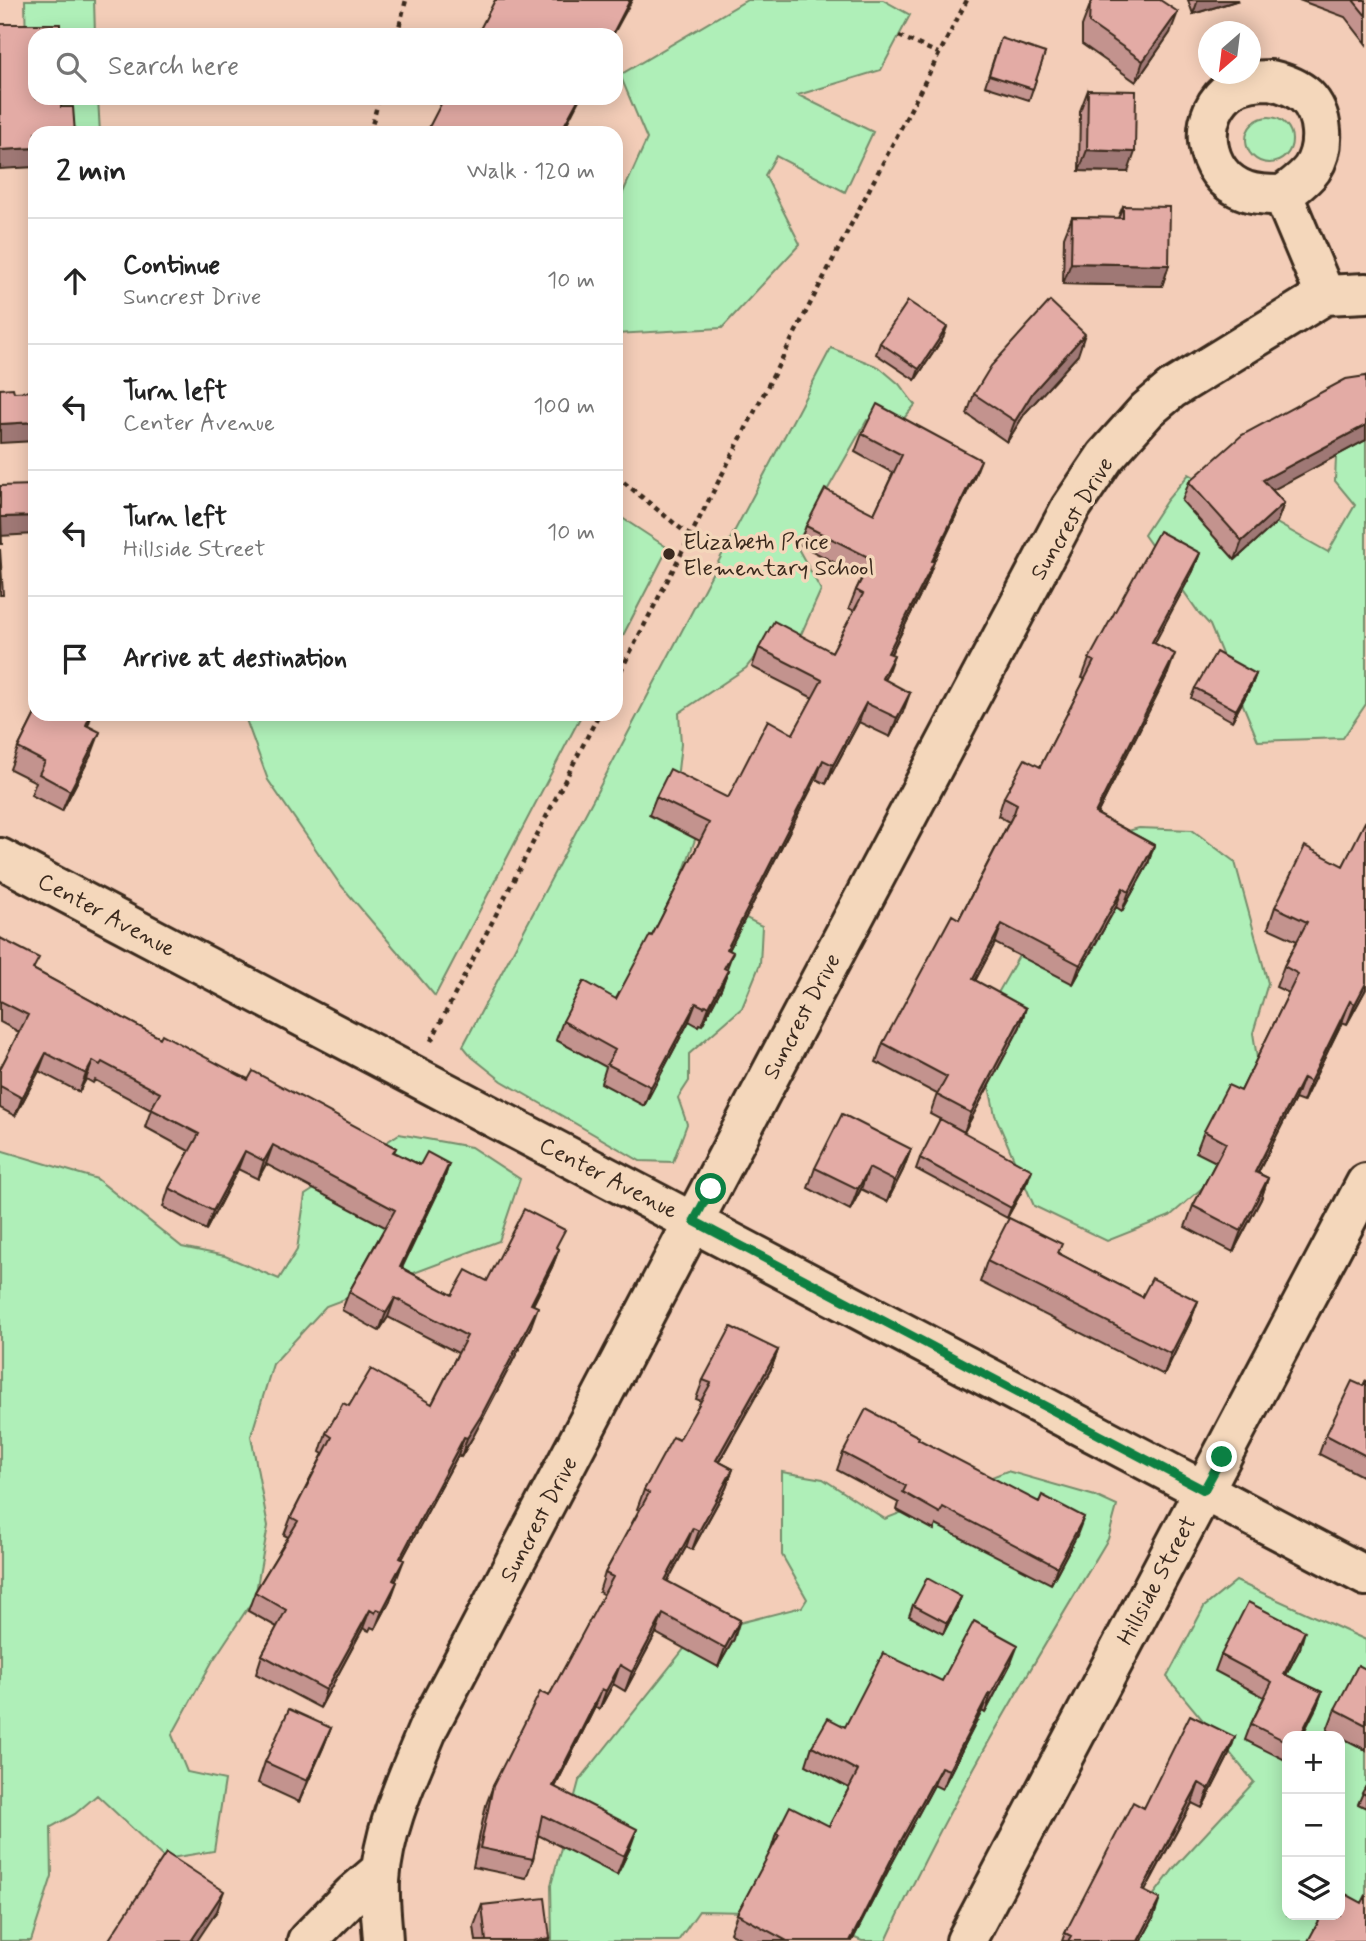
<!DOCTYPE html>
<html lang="en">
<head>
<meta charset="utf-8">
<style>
	body { margin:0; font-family:Mynerve,sans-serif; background:#f2f2f2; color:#222 }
	.controls { position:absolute; right:21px; bottom:21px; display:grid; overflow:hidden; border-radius:14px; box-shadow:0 4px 18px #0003 }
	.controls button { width:63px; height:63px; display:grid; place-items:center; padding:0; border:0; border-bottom:2px solid #e0e0e0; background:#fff; color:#222; font:35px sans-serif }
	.compass { position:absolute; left:1198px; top:21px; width:63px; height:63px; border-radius:50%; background:#fff; box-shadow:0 4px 18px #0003; rotate:208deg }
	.stop { position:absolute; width:21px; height:21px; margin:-16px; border:5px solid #0b8043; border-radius:50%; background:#fff }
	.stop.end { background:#0b8043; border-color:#fff; box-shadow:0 2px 7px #0008 }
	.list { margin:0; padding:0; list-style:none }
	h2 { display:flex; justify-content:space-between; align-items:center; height:91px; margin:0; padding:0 28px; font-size:30px }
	h2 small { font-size:23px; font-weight:400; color:#767676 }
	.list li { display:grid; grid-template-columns:46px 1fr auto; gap:21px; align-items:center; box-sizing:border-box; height:126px; padding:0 28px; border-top:2px solid #e0e0e0 }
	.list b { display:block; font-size:26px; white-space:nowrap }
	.list p { margin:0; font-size:23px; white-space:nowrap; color:#767676 }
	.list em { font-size:23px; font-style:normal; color:#767676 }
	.icon { flex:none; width:38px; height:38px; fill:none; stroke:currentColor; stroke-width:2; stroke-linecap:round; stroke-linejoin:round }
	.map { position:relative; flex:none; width:1366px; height:1941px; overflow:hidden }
	.search { position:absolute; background:#fff; box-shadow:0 4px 18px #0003; left:28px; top:28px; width:595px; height:77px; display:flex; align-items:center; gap:18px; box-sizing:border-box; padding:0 24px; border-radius:21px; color:#767676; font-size:26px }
	.panel { position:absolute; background:#fff; box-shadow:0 4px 18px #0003; left:28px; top:126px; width:595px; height:595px; border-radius:21px }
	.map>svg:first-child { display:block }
	.green { fill:#afefb8; stroke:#758c6b; stroke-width:2; fill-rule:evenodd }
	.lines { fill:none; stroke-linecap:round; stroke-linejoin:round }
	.street-casing { stroke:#3b2a1e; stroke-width:44 }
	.path { stroke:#3b2a1e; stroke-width:4.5; stroke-dasharray:5 5; stroke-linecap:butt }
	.street { stroke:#f4d7bb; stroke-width:38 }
	.wall { fill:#c3938e; stroke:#3b2a1e; stroke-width:2 }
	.shaded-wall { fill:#9f7874; stroke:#3b2a1e; stroke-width:2 }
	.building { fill:#e3aba5; stroke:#3b2a1e; stroke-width:2 }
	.route { stroke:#0b8043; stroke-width:9 }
	.poi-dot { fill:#3b2a1e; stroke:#f4d7bb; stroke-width:2.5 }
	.labels { text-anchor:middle; stroke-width:7; stroke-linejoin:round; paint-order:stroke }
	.street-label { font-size:23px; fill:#3b2a1e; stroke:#f4d7bb }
	.poi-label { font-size:23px; fill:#3b2a1e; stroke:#f4d7bb; text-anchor:start }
</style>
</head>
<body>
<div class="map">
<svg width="1366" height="1941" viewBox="0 0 1366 1941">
	<rect width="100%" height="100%" fill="#f3cdb8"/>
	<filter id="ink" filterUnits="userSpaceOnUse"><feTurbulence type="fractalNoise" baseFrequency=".0143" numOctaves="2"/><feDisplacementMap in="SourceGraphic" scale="14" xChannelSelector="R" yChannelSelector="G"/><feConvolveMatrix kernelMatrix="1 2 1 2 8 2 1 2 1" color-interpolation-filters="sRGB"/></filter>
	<g filter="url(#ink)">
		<!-- green -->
		<path class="green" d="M25,0h69l1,35h-60v63h63l2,35h-65l-8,-41z
			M747,0h136l27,15 -29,55 -83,25 75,37 -28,60 -69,-36 -11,19 35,69 -78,84 -106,6v-126l31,-69 -27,-64z
			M1246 140a23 23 0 1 1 46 0a23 23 0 1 1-46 0Z
			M831,348l48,19 20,17 16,21 -24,29 -24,-14 -71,125 25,45 -22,49 -28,-2 -25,31 -67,45 2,31 -5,44 20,49 -17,47 83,42 -2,38 -18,44 -53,46v27l-11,17 9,26 -14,38 -33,-1 -138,-80 -30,-24 -9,-11z
			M1366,381v323l-23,34 -85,3 -48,-116 -11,-12 -55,-78 23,-35 22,-26 139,78 27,-47 -20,-24 1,-24 15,-72z
			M616,514l52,34 -52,101z
			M244,714h338l-147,282 -96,-113 -71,-103z
			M1139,828l53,2 43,32 33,121 -15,50 10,62 -55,88 -38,33 -63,25 -73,-35 -39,-91 -9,-43 8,-72 89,-157z
			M399,1134l72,13 49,32 -21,62 -173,65 -53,58 -22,72 17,90 -13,71 -43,65 -40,73 15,37 38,8 -11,71 -49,8 -68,-64 -22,19 -24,13 1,49 -21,65h-31v-791l97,29 85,68 43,9 54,23 18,-29 8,-55z
			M1007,1471l88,25 22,10 -9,33c-79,132 -158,262 -222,402h-24l-68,-28 -95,-2 -21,30h-126l-1,-56 28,-104 117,-147 106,-27 5,-8 -25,-44v-83l41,7 62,40z
			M1236,1581l130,59v301h-247l56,-74 79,-85 -87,-105 37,-70zM1287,1736h53v179h-53z"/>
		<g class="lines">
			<defs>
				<path id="street" d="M1271,80c13,3 25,7 35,16 18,18 20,51 6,73 -7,10 -19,18 -29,26 -12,0 -26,0 -37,-4 -45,-15 -52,-79 -12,-104 11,-6 25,-7 37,-7z
					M1283,195l42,100
					M0,858l1366,718
					M307,1941l46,-47 28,-24
					M383,1941c-1,-20 -4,-40 -3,-60 3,-53 29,-106 49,-155l338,-645 303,-572 35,-52 42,-47 25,-21 153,-94 41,-2
					M966,1941l400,-758"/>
			</defs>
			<!-- street casing -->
			<use href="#street" class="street-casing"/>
			<!-- path -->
			<path class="path" d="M397,35l9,-35
				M899,36l39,17
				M370,133l9,-35
				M616,476l74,60
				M616,680l351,-680
				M431,1041l168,-327"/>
			<!-- street -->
			<use href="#street" class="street"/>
		</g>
		<!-- wall -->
		<path class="wall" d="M1188,0h51l-46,14z
			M1299,0h67v44l-21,-27z
			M1090,5l80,28 -34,49 -54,-38v-18z
			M997,49l48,4 -16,47 -44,-14z
			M1088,90l40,82 -49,-1 1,-60z
			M1123,206l46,59 -7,21 -99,-2 1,-47 8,-20 46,1z
			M943,338l-28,42 -39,-26 4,-11z
			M1078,355l-53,58 -18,29 -40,-28 7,-20z
			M1366,376v64l-94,50 12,13 -7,19 -42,38 -53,-59 7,-19z
			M862,434l112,44 -41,84 -6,19 -36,73 -4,20 -3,6 19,32 -13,25 -31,-15 -33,62 -10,-5 -87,171 -3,20h2l-7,19 -19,36 -3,-1 -1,2 -9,-5 -45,85 -43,-23 5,-16 -50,-27 7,-19 53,-22 36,-63 48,-95 -51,-26 7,-18 72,1 65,-64 20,-36 -61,-31 7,-19 73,4 22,-41 -5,-3 7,-18 6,-13 -63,-33 7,-18 68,-12 19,-41 -38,-21z
			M1200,553l-7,18 -39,72 14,30 -71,141 57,31 -6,19 -26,47 -6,-4 -43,77 -78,-41 -20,38 45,46 -56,105 -34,-18 7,-20 -61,-32 7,-19 76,-124 50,-97 -11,-6 6,-19 36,-30 45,-88 -3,-1 7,-19z
			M1256,674l-4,10 -20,37 -41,-23 4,-10z
			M35,714h57l-4,12 4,27 -30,58 -31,-16 5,-13 -26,-13 8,-21z
			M1366,823v166l-19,35 -5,-2 -39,80 -8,-3 -37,74 10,5 -7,21 -28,53 -48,-25 8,-21 23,-44 -20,-10 8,-21 37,-40 48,-98 -13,-6 8,-21 13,-25 -29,-13 7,-21 68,-41z
			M0,938l34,32 126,68 236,110 -2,4 26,13 29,-1 -6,18 -41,86 50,27 35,-14 71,-33 1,1 -7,18 -19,38 -2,21 -57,109 -13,22 -3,-2 -56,104 -12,42 -15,28 -4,-2 -2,4 -6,-3 -43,80 -64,-34 6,-19 15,-28 -29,-16 7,-19 33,-55 -4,-2 7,-18 32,-63 -3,-2 6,-19 23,-27 83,-2 26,-51 -70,-36 -9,14 -37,-21 7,-18 36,-65 -119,-63 -8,15 -20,-10 -32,61 -43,-23 6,-19 20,-37 -44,-24 6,-17 -56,-30 -2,3 -7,-4 -7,13 -40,-21 -24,45 -15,-8v-39l19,-37 -19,-10z
			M911,1149l-8,21 -16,32 -26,-13 -11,21 -42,-22 7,-20z
			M920,1158l108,22 -21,38 -91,-49z
			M1059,1254l83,43 56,4 -8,21 -26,53 -184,-93 7,-21z
			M778,1350l-7,19 -52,93 14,7 -7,19 -34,62 -6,-3 -19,34 67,58 -16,28 -62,-34 -31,58 -12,-7 -14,26 -4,-3 -40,80 75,61 -13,27 -79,-40 -5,24 -7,19 -53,-11 13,-62 7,-19 56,-90 55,-101 -5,-3 6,-19 34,-63 -2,-1 7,-19 35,-50 22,-39 -5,-2 7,-19z
			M1366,1380v98l-47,-24 7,-19 37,-49z
			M918,1440l159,95 -26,49 -115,-59 -2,5 -37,-20 2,-7 -62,-33 6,-17z
			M961,1597l-4,10 -14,27 -34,-18 4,-11z
			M1300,1648l-14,27 36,17 -6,16 -29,28v25l-42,-21 6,-16 13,-27 -49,-26 6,-16z
			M1011,1663l-26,50 -3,-2 -40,78 -8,-4 -43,80 -39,76h-106l-16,-8 7,-19 33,-61 6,-19 53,-8 20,-38 -43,-23 6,-19 33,-19 97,-46z
			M1366,1669v81l-39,-20 8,-21z
			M331,1728l-8,20 -24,54 -41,-19 7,-21z
			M1235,1737l-7,20 -26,51 -10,-5 -47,88 8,28 -12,22h-79l3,-8 79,-125z
			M1366,1786v22l-8,-4z
			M482,1905l68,33 -1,3h-73l-2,-15z"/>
		<!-- shaded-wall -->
		<path class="shaded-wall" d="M630,0h2l-19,35h-1z
			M1198,0h41l-46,14z
			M1178,12l-8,21 -34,49 7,-21z
			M579,98h1l-18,35h-2z
			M35,148v19l-35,2v-19z
			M1087,150l48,2 -7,20 -49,-1z
			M1071,263l98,2 -7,21 -99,-2z
			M947,327l-4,11 -28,42 4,-11z
			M1085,334l-7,21 -53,58 -18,29 8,-21 18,-29z
			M35,422v19l-35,2v-19z
			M1366,425v15l-110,59 7,-19z
			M981,460l-7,18 -49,102 7,-19z
			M1284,503l-7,19 -42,38 7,-19z
			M35,516v18l-35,2 1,-19z
			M1200,553l-7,18 -48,90 7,-19z
			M934,562l-7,19 -45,90 6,-18z
			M1175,654l-7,19 -80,159 7,-19z
			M894,655l-7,19 -12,23 7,-19z
			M1256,674l-4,10 -20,37 4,-11z
			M910,693l-7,19 -13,25 7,-19z
			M866,703l-7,19 -33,62 7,-19z
			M100,732l-8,21 -30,58 8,-20z
			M823,760l-7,19 -96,189 7,-19z
			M1154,845l-6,19 -26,47 7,-19z
			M1123,888l-7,19 -43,77 7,-19z
			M1002,924l-7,19 -29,55 7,-19z
			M733,952l-7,19 -2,-3z
			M728,970l-7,19 -19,36 7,-18z
			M1366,983v6l-19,35 8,-20z
			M1350,1001l-8,21 -39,80 7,-20z
			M696,1003l-7,18 -45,85 7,-19z
			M1026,1008l-6,19 -56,105 7,-19z
			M46,1053l-7,18 -24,45 7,-18z
			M93,1061l-7,18 -7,13 7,-18z
			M1303,1078l-8,21 -47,93 7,-20z
			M273,1145l-7,19 -8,15 6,-18z
			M911,1149l-8,21 -16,32 7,-21z
			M245,1151l-7,18 -32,61 7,-19z
			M449,1164l-6,18 -50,103 7,-18z
			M869,1168l-8,21 -11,21 8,-21z
			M1032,1170l-4,10 -21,38 4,-10z
			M1268,1178l-7,21 -28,53 8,-21z
			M559,1249l-7,18 -28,55 7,-18z
			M395,1298l-7,19 -9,14 7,-18z
			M1198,1301l-8,21 -26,53 7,-21z
			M538,1307l-7,19 -57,109 -13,22 6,-19z
			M778,1350l-7,19 -62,110 7,-19z
			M464,1437l-6,18 -65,121 7,-18z
			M733,1469l-7,19 -34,62 7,-19z
			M1084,1517l-7,18 -26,49 6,-17z
			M693,1528l-7,19 -28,52 7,-19z
			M404,1560l-7,18 -11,21 7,-19z
			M397,1582l-7,19 -15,28 7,-18z
			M961,1597l-4,10 -14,27 4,-11z
			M370,1610l-7,18 -43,80 6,-18z
			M663,1614l-7,19 -31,58 7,-19z
			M740,1620l-6,19 -16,28 7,-19z
			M1305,1631l-5,17 -22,42 6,-16z
			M1018,1645l-7,18 -26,50 6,-19z
			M620,1665l-7,19 -14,26 7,-19z
			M602,1689l-7,18 -49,98 7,-19z
			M1322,1692l-6,16 -14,28h-2z
			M989,1693l-7,18 -40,78 7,-19z
			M331,1728l-8,20 -24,54 8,-21z
			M1235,1737l-7,20 -26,51 7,-19z
			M941,1767l-7,18 -43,80 -39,76h-2l48,-95z
			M1199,1783l-7,20 -57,106 7,-19z
			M637,1829l-7,19 -13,27 7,-19z
			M224,1891l-7,20 -20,30h-6z
			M1160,1899l-7,20 -12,22h-3z
			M550,1938l-1,3h-17z"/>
		<!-- building -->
		<path class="building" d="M495,0h135l-18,35h-135z
			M1093,0h67l18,12 -35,49 -54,-38 1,-18z
			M1353,0h13v16z
			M0,24h60v11h-25v63h26v9h12l2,26h-40v15l-35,2z
			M1001,38l44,15 -12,36 -44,-14z
			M1088,90l48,1 -1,61 -48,-2z
			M444,98h135l-19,35h-134z
			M1123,206l47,1 -1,58 -98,-2 1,-46 51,1z
			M908,301l39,26 -28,42 -39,-26z
			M1050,301l35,33 -52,58 -18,29 -41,-27 17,-28z
			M1366,376v49l-103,55 21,23 -42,38 -53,-59 53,-47 104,-56z
			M13,388l1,4 21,-1v31l-35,2v-35z
			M877,404l104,56 -49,101 2,1 -46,91 6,2 -12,23 28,15 -13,25 -31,-15 -33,62 -10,-5 -96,189 6,3 -9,16 4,2 -19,37 -3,-2 -2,2 -8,-4 -45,84 -44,-23 8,-14 -52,-29 21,-40 32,18 34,-64 2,1 57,-113 -53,-26 14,-28 58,29 40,-78 25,14 29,-54 -63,-32 15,-27 58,31 31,-58 -7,-4 16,-31 -66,-33 19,-37 49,25 28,-59 -40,-21z
			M35,485v31l-34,1 1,27h-2v-58z
			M1159,531l41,22 -48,89 23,12 -80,159 59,32 -25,47 -6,-4 -43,77 -78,-41 -29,55 53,29 -55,105 -34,-18 10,-18 -64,-34 69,-128 7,4 55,-106 3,-9 -13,-7 21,-38 15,8 54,-106 -5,-2z
			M0,549l3,46h-3z
			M1216,652l40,22 -20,36 -41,-22z
			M35,714h56l-5,11 14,7 -30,59 -31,-17 6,-12 -27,-14z
			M1365,822l1,1v160l-11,21 -5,-3 -40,81 -7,-4 -48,94 13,6 -27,53 -48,-25 33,-63 -22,-12 24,-46 13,6 57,-117 -14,-8 23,-44 -32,-15 30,-61 38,20z
			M0,938l39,20 -6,11 127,69 2,-4 86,46 5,-9 143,77 -3,4 27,13 7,-13 22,12 -49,103 52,28 14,-25 21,11 37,-72 41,21 -9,17 3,2 -28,55 7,3 -57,109 -14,22 -3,-1 -64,121 4,2 -11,20 4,2 -15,29 -5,-2 -2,4 -5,-3 -44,80 -64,-35 24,-45 -31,-18 43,-71 -7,-4 41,-80 -6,-4 17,-30 6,3 22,-37 61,35 35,-68 -72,-38 -9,15 -37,-21 46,-82 -122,-65 -9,16 -19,-10 -32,60 -44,-23 30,-54 -48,-25 9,-16 -58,-31 -2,3 -7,-4 -7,13 -40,-21 -24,45 -22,-12v-17l28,-54 -28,-14z
			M842,1114l69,35 -17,32 -25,-13 -11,21 -43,-21z
			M940,1119l92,51 -21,38 -91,-50z
			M1009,1218l53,26 -4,9 84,44 10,-19 46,23 -27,53 -184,-93z
			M731,1327l47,23 -62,110 17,9 -34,62 -6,-3 -28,52 75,40 -15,28 -62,-34 -31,58 -12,-7 -14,26 -4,-2 -49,97 84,43 -13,27 -82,-41 -9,44 -53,-11 13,-62 47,-94 9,4 64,-119 -8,-4 44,-80 -5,-3 29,-53 6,3 32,-57 -8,-3z
			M1366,1380v76l-40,-21 26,-54 11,5z
			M866,1409l53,28 -1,2 121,63 3,-7 42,22 -27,50 -114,-60 -3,6 -37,-21 3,-6 -63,-33z
			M927,1578l34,19 -14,26 -34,-18z
			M1248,1602l57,29 -21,43 38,18 -22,44h-13v6l-36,-18 21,-42 -51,-27z
			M974,1621l44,24 -27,49 -2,-1 -40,77 -8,-3 -43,79 -48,95h-63l-50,-27 42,-79 -3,-1 14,-28 39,20 29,-55 -46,-25 16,-28 17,9 38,-74 59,28z
			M1358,1665l8,4v56l-31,-16z
			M289,1709l42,19 -24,53 -42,-19z
			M1190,1715l45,22 -26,52 -10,-6 -57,107 18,9 -22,42h-70l3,-5 -6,-3 68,-131 11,6z
			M1366,1786v9l-4,-2z
			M166,1853l58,38 -33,50h-83z
			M1340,1891l22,12 4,-8v46h-58l14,-26h18z
			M545,1898l5,40 -18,3h-46l-4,-36z"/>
	</g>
	<g class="lines" filter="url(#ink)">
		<!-- route -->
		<path class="route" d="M711,1189l-17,32 510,269 18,-33"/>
	</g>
	<!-- markers -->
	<circle class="poi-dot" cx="669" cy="554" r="7"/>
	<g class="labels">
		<!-- street labels -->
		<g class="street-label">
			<text transform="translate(1071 518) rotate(-59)" y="8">Suncrest Drive</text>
			<text transform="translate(107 914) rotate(28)" y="8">Center Avenue</text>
			<text transform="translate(801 1016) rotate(-62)" y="8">Suncrest Drive</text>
			<text transform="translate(609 1177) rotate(27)" y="8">Center Avenue</text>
			<text transform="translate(538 1519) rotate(-62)" y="8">Suncrest Drive</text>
			<text transform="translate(1156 1580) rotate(-62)" y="8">Hillside Street</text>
		</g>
		<!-- poi labels -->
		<g class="poi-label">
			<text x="683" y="549">Elizabeth Price<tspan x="683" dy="26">Elementary School</tspan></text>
		</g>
	</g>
</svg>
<div class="controls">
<button>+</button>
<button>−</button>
<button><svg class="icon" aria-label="layers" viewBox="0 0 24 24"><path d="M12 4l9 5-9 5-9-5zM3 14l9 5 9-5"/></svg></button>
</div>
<svg class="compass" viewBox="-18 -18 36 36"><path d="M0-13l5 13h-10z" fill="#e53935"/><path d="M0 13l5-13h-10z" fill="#767676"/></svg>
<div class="stop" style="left:711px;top:1189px"></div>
<div class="stop end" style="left:1222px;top:1457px"></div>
<div class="search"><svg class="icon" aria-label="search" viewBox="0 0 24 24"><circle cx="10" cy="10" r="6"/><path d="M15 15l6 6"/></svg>Search here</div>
<section class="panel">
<h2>2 min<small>Walk · 120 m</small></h2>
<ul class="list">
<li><svg class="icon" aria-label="ahead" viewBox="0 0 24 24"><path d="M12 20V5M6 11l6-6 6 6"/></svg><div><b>Continue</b><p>Suncrest Drive</p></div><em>10 m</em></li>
<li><svg class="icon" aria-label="left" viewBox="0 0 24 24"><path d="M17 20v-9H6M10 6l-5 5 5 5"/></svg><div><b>Turn left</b><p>Center Avenue</p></div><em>100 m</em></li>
<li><svg class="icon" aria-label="left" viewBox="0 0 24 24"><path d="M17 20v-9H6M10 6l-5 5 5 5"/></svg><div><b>Turn left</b><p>Hillside Street</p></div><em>10 m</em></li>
<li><svg class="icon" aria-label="arrive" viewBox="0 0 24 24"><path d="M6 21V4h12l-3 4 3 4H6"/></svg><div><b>Arrive at destination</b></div></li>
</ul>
</section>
</div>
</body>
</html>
